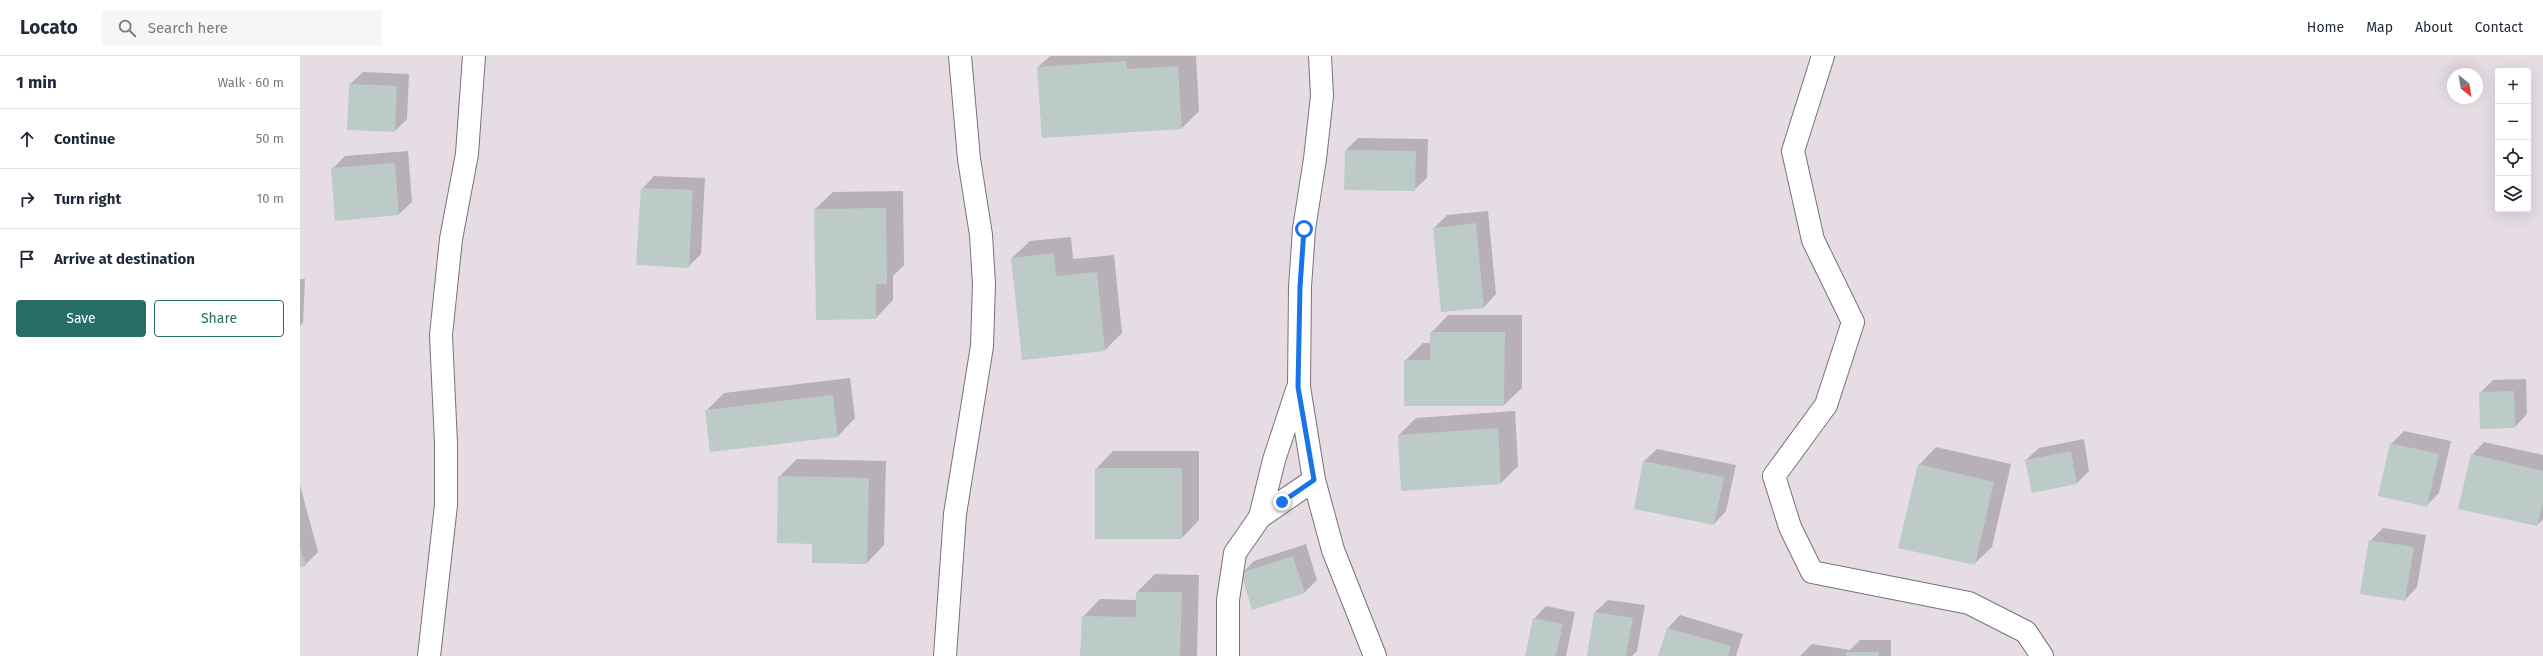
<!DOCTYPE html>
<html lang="en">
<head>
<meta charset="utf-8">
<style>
	body { margin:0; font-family:"Fira Sans",sans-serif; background:#f6f6f7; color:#1f2937 }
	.controls { position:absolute; right:12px; top:12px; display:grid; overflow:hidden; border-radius:4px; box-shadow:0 4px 16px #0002 }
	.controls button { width:36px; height:36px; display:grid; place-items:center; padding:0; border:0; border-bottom:1px solid #e0e1e3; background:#fff; color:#1f2937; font:20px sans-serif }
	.compass { position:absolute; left:2147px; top:12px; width:36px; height:36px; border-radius:50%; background:#fff; box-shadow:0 4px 16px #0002; rotate:150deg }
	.stop { position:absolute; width:12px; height:12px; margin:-9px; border:3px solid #1a73e8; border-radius:50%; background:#fff }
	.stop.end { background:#1a73e8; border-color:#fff; box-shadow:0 1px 4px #0008 }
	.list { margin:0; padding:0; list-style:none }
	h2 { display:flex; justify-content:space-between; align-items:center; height:52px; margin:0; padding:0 16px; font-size:17px }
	h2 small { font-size:13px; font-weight:400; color:#747a83 }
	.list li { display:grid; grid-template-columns:26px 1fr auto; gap:12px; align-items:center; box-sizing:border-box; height:60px; padding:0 16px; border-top:1px solid #e0e1e3 }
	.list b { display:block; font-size:15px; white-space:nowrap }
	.list em { font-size:13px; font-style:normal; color:#747a83 }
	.actions { display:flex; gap:8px; padding:12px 16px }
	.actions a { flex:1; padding:9px 0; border:1px solid #266e66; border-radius:4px; text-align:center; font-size:14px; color:#266e66 }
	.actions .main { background:#266e66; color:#fff }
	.icon { flex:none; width:22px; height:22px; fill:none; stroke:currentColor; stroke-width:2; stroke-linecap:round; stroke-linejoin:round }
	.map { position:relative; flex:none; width:2243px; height:600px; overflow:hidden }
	header { display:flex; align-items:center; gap:24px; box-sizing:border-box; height:56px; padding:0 20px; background:#fff; border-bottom:1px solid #e0e1e3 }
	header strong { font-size:19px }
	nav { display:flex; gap:22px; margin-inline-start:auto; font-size:14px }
	.search { width:280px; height:36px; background:#f6f6f7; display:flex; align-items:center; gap:10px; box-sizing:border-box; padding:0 14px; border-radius:4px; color:#747a83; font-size:15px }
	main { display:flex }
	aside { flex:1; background:#fff }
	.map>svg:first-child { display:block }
	.shadow { fill:#0003 }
	.building { fill:#bccac8 }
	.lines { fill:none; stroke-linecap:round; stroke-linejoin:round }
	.minor-casing { stroke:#797279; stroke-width:24 }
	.minor { stroke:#fff; stroke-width:22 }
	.route { stroke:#1a73e8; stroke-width:5 }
</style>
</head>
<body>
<header>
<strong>Locato</strong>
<div class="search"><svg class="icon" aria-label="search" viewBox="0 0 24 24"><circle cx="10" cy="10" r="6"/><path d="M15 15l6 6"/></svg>Search here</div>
<nav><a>Home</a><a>Map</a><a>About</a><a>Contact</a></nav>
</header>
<main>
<aside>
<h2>1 min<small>Walk · 60 m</small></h2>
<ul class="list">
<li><svg class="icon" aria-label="ahead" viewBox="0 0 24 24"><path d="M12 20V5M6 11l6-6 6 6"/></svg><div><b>Continue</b></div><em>50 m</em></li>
<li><svg class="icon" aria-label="right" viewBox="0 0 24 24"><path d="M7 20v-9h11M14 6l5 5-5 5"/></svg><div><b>Turn right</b></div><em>10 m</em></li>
<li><svg class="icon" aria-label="arrive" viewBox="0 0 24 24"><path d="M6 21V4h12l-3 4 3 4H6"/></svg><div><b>Arrive at destination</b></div></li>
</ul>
<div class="actions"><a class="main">Save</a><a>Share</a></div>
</aside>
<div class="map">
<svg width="2243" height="600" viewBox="0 0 2243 600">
	<rect width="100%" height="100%" fill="#e5dce4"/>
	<!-- shadow -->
	<path class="shadow" d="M750,0h146l3,55 -17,17 -140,9 -4,-70z
		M63,16l46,2 -2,45 -12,12 -45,-47z
		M1058,82l70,1 -1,39 -13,12 -68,-40z
		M108,95l4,51 -13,12 -67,-45 13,-13z
		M354,120l51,2 -4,76 -13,13 -46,-78z
		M603,135l1,74 -11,11v24l-17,18 -61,-109 18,-17z
		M1188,155l8,83 -12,13 -50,-79 13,-13z
		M771,181l2,22 41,-4 8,78 -17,17 -93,-92 18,-17z
		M0,223h5l-2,44 -3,3z
		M1148,259h74v73l-18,17h-99l1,-45 17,-17h8v-10z
		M550,322l5,40 -17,18 -132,-25 18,-18z
		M2226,323l1,35 -12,13 -35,-34 13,-13z
		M1215,355l3,55 -17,17 -102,-48 17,-17z
		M2104,375l47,10 -12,52 -13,13 -35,-62z
		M1784,383l5,32 -12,12 -44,9 -7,-32 13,-12z
		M2184,386l59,13v64l-6,6 -65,-70z
		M1636,391l75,17 -19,83 -18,17 -55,-99z
		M1357,393l79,16 -10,46 -12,13 -79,-16 9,-47z
		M813,395h86v69l-17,18 -86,-69z
		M497,403l89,2 -2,84 -17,18 -54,-20 -34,-66z
		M0,429l18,67 -13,13 -5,1z
		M2083,472l43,7 -9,52 -12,13 -35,-59z
		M1006,488l11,36 -12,12 -52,17 -11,-36 12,-12z
		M855,518l44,1 -2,81h-116l2,-39 17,-18 37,1v-8z
		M1308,544l37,5 -8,46 -5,5h-44l7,-44z
		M1246,550l29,6 -9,44h-40l8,-37z
		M1380,559l63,19 -7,22h-77l9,-28z
		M1560,584h31v16h-91l12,-12 38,6z"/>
	<!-- building -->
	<path class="building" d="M827,5v8l51,-3 4,63 -140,9 -5,-71z
		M49,28l48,2 -2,46 -48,-2z
		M1045,94l71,1 -1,40 -71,-1z
		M95,107l4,52 -64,6 -4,-53z
		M341,132l52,2 -4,78 -53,-3z
		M586,152l1,76h-11v35l-60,1 -2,-111z
		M1176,167l8,85 -43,4 -8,-84z
		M754,197l2,23 41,-4 8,79 -83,9 -11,-102z
		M1130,276h75l-1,74h-100v-46h26z
		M2214,335l1,37 -35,1 -1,-37z
		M533,339l5,42 -128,15 -5,-42z
		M1198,372l3,56 -100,7 -3,-56z
		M2090,387l49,11 -12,53 -49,-11z
		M1771,395l6,33 -45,9 -7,-33z
		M2171,398l72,17v31l-6,24 -79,-17z
		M1343,405l81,16 -10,48 -80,-16z
		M1618,408l76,18 -19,83 -77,-17z
		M795,412h87v71h-87z
		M478,420l91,2 -2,86 -55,-1v-19l-35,-1z
		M2069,484l45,7 -9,54 -45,-7z
		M0,490l6,20 -6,1z
		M993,500l12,37 -53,17 -11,-37z
		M836,536h46l-2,64h-100l2,-40 54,1z
		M1294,556l39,6 -7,38h-39z
		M1233,562l30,6 -7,32h-31z
		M1367,572l64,18 -3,10h-70z
		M1546,596h33v4h-33z"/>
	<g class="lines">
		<defs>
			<path id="minor" d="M1020,0l2,40 -7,63 -11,70 -4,58 -1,100 15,93 19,70 42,106
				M1523,0l-30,95 20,89 40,82 -27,83 -52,71 16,51 22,45 157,31 57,29 16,24
				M960,461l54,-37
				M129,600l17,-151v-61l-5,-109 10,-96 16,-85 7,-98
				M645,600l10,-142 27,-168 2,-62 -3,-49 -12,-76 -9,-103
				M928,600v-56l7,-47 25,-36 14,-57 23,-70"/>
		</defs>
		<!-- minor casing -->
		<use href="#minor" class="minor-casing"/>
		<!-- minor -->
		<use href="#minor" class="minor"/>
	</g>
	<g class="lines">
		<!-- route -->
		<path class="route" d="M982,446l32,-22 -16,-93 2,-100 4,-58"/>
	</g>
</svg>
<div class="controls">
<button>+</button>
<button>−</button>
<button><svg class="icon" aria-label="locate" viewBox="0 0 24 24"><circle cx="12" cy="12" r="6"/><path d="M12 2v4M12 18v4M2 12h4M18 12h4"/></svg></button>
<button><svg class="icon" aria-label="layers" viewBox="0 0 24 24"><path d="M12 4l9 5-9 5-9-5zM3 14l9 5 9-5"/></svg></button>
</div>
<svg class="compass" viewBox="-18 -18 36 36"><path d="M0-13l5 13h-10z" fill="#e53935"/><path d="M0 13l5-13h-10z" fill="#747a83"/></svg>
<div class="stop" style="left:1004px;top:173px"></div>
<div class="stop end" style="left:982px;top:446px"></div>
</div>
</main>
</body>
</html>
